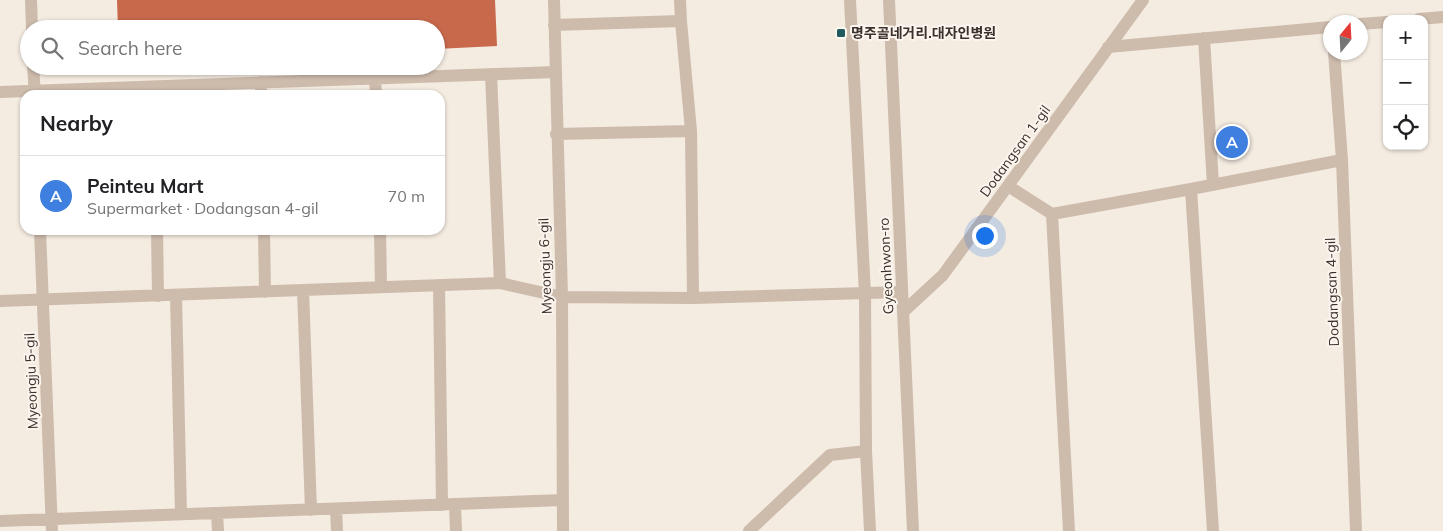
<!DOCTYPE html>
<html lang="en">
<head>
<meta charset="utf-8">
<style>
	body { margin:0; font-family:Mulish,"Noto Sans KR",sans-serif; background:#f2f2f2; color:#202124 }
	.controls { position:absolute; right:15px; top:15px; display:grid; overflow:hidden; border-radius:10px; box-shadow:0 1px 4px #0004 }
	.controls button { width:45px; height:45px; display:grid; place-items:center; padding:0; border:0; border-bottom:1px solid #e0e0e0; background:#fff; color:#202124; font:25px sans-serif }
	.compass { position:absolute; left:1323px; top:15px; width:45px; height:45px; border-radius:50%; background:#fff; box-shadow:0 1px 4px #0004; rotate:18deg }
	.you { position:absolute; left:984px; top:235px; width:18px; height:18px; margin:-12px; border:4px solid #fff; border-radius:50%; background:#1a73e8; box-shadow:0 0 0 8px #1a73e833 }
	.badge { display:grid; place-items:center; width:32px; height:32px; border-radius:50%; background:#1a73e8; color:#fff; font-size:16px; font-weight:700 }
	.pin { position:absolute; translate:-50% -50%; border:2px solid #fff; box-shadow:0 1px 5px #0006 }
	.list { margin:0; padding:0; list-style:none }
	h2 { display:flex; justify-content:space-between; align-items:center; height:65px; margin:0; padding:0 20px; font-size:21px }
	h2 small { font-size:16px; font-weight:400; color:#757577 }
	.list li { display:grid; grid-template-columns:32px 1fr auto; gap:15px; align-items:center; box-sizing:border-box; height:80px; padding:0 20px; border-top:1px solid #e0e0e0 }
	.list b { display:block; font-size:19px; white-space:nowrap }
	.list p { margin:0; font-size:16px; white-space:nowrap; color:#757577 }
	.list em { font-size:16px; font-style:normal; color:#757577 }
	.icon { flex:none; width:28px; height:28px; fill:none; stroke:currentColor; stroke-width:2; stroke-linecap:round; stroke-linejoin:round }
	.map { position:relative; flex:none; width:1443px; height:531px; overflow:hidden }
	.search { position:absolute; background:#fff; box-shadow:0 1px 4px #0004; left:20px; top:20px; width:425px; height:55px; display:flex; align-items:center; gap:12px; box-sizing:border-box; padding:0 18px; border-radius:28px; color:#757577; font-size:19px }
	.panel { position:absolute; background:#fff; box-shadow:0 1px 4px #0004; left:20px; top:90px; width:425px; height:145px; border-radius:15px }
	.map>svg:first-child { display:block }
	.building { fill:#c8694b }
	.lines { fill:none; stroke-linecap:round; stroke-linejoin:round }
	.minor { stroke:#cdbbac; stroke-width:12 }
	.tertiary { stroke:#cdbbac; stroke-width:12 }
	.poi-dot { fill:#1f5a5e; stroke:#fbf5ee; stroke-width:2 }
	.labels { text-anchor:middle; stroke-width:4; stroke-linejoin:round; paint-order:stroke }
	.poi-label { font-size:14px; font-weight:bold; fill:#3b302b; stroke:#fbf5ee; text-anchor:start }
	.street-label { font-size:14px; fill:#3b302b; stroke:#fbf5ee }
</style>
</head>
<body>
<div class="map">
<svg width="1443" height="531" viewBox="0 0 1443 531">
	<rect width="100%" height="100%" fill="#f4ebe1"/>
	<!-- building -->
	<path class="building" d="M117,0h378l2,46 -61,3v-20h-318z"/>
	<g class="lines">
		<!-- minor -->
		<path class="minor" d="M31,0l1,29
			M554,0l8,297 1,234
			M680,0l1,21 10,110 2,167
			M1419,19l24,-2
			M1360,24l27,-2
			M554,25l127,-4
			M1204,38l9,147
			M1108,47l222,-20
			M1334,52l8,108 14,371
			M33,66l2,29
			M491,74l9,209
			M375,78l1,17
			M261,82v13
			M0,92l555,-20
			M556,134l135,-3
			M1008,186l44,28
			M1191,189l22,342
			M40,230l12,301
			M157,230l1,66
			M264,230l1,62
			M380,230l1,57
			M439,285l3,220
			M303,290l8,220
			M176,295l5,219
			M0,301l500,-18 62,14 131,1 209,-6
			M903,312l40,-37 200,-275
			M455,504l1,27
			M336,509l1,22
			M217,513l1,18
			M0,521l563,-21
			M749,531l81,-76 36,-4
			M1069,531l-17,-317 139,-25 151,-29"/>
		<!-- tertiary -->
		<path class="tertiary" d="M850,0l15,294 1,157 4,80
			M889,0l24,531"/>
	</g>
	<!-- markers -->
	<rect class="poi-dot" x="836" y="28" width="10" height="10" rx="2.5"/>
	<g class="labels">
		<!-- poi labels -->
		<g class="poi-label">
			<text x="851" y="38">명주골네거리.대자인병원</text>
		</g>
		<!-- street labels -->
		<g class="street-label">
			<text transform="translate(1015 151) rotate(-54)" y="5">Dodangsan 1-gil</text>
			<text transform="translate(545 266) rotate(-92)" y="5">Myeongju 6-gil</text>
			<text transform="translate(886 266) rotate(-93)" y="5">Gyeonhwon-ro</text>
			<text transform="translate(1332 292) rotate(-92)" y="5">Dodangsan 4-gil</text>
			<text transform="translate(31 381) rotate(-92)" y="5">Myeongju 5-gil</text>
		</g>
	</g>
</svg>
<div class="controls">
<button>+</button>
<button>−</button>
<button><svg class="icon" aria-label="locate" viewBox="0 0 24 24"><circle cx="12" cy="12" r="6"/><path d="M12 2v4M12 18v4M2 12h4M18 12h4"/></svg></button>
</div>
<svg class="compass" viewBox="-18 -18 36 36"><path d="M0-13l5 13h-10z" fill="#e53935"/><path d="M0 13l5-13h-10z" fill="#757577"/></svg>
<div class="you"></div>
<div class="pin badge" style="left:1232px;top:142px;background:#3f7fe0">A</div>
<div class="search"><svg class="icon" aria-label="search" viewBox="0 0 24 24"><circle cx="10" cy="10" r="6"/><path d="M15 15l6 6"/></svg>Search here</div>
<section class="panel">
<h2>Nearby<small></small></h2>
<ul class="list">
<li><span class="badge" style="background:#3f7fe0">A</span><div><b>Peinteu Mart</b><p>Supermarket · Dodangsan 4-gil</p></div><em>70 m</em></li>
</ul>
</section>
</div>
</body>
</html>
